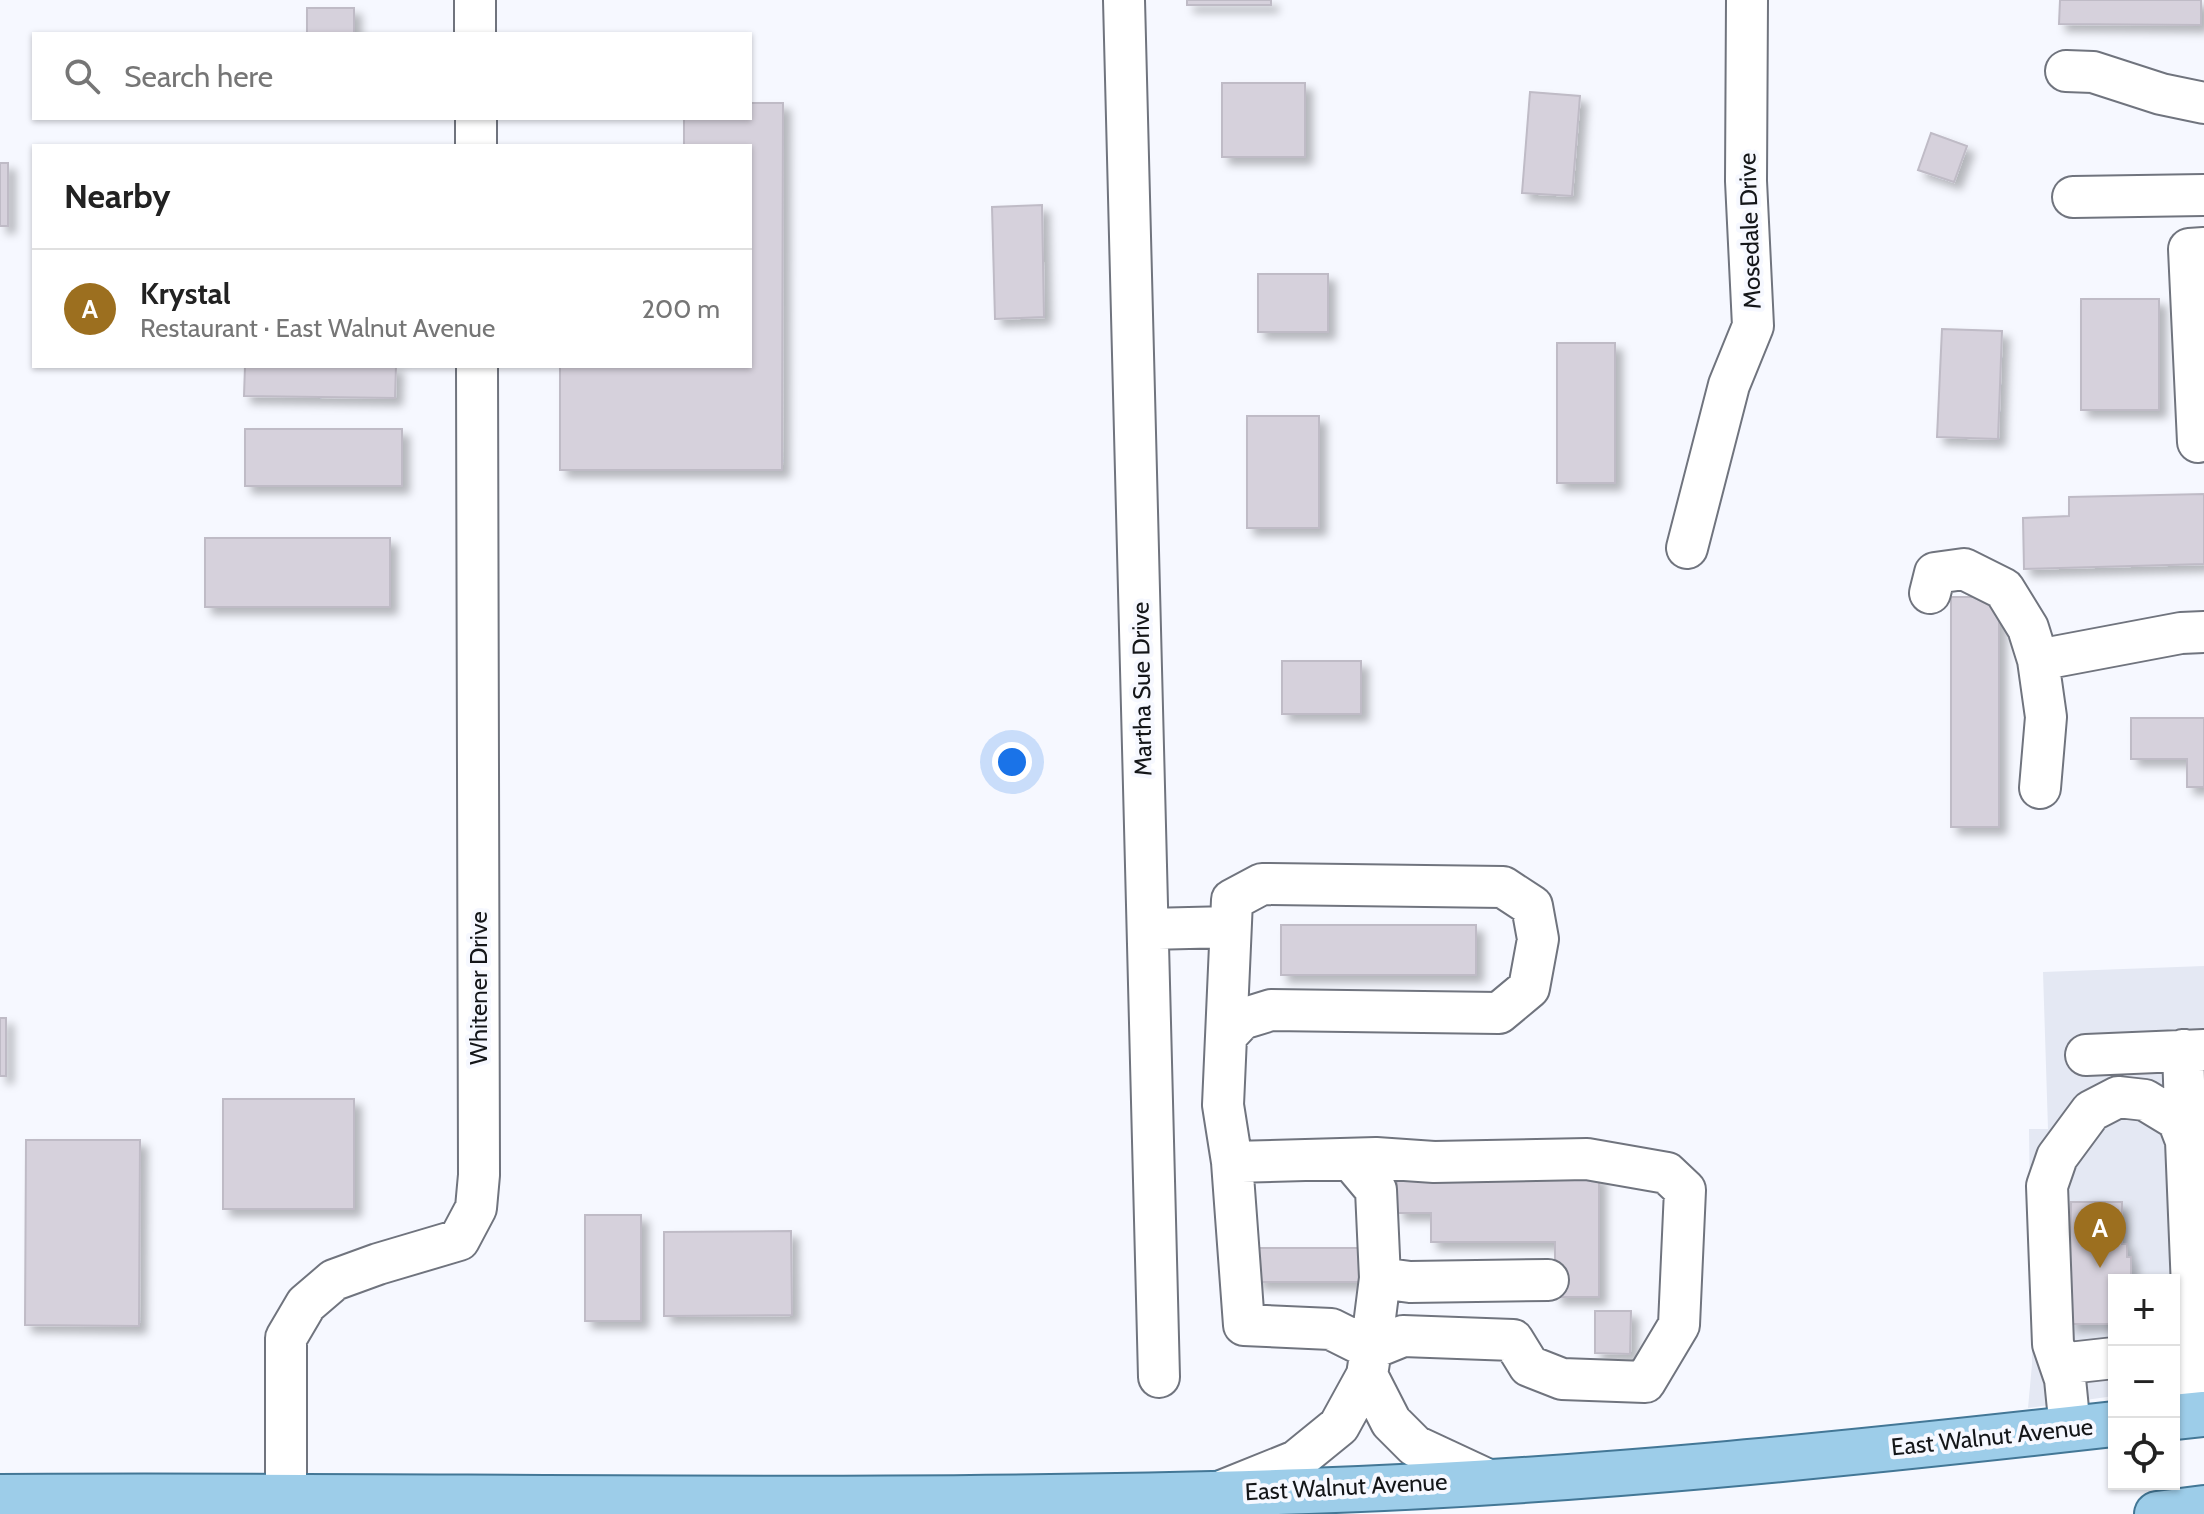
<!DOCTYPE html>
<html lang="en">
<head>
<meta charset="utf-8">
<style>
	body { margin:0; font-family:Cabin,sans-serif; background:#f2f2f2; color:#222 }
	.controls { position:absolute; right:24px; bottom:24px; display:grid; overflow:hidden; border-radius:0px; box-shadow:0 2px 6px #0004 }
	.controls button { width:72px; height:72px; display:grid; place-items:center; padding:0; border:0; border-bottom:2px solid #e0e0e0; background:#fff; color:#222; font:40px sans-serif }
	.you { position:absolute; left:1012px; top:762px; width:28px; height:28px; margin:-20px; border:6px solid #fff; border-radius:50%; background:#1a73e8; box-shadow:0 0 0 12px #1a73e833 }
	.badge { display:grid; place-items:center; width:52px; height:52px; border-radius:50%; background:#9c6f1f; color:#fff; font-size:26px; font-weight:700 }
	.pin { position:absolute; translate:-50% -66px; filter:drop-shadow(0 2px 4px #0008) }
	.pin::after { content:''; position:absolute; top:42px; width:28px; height:24px; background:inherit; clip-path:polygon(0 0,100% 0,50% 100%) }
	.list { margin:0; padding:0; list-style:none }
	h2 { display:flex; justify-content:space-between; align-items:center; height:104px; margin:0; padding:0 32px; font-size:34px }
	h2 small { font-size:26px; font-weight:400; color:#767676 }
	.list li { display:grid; grid-template-columns:52px 1fr auto; gap:24px; align-items:center; box-sizing:border-box; height:120px; padding:0 32px; border-top:2px solid #e0e0e0 }
	.list b { display:block; font-size:30px; white-space:nowrap }
	.list p { margin:0; font-size:26px; white-space:nowrap; color:#767676 }
	.list em { font-size:26px; font-style:normal; color:#767676 }
	.icon { flex:none; width:44px; height:44px; fill:none; stroke:currentColor; stroke-width:2; stroke-linecap:round; stroke-linejoin:round }
	.map { position:relative; flex:none; width:2204px; height:1514px; overflow:hidden }
	.search { position:absolute; background:#fff; box-shadow:0 2px 6px #0004; left:32px; top:32px; width:720px; height:88px; display:flex; align-items:center; gap:20px; box-sizing:border-box; padding:0 28px; border-radius:0px; color:#767676; font-size:30px }
	.panel { position:absolute; background:#fff; box-shadow:0 2px 6px #0004; left:32px; top:144px; width:720px; height:224px; border-radius:0px }
	.map>svg:first-child { display:block }
	.built { fill:#e4e8f3 }
	.building { fill:#d6d1dc; stroke:#bfbbc6; stroke-width:2; filter:url(#shadow) }
	.lines { fill:none; stroke-linecap:round; stroke-linejoin:round }
	.minor-casing { stroke:#70747e; stroke-width:44 }
	.major-casing { stroke:#437796; stroke-width:48 }
	.minor { stroke:#fff; stroke-width:40 }
	.major { stroke:#9dcde9; stroke-width:44 }
	.labels { text-anchor:middle; stroke-width:8; stroke-linejoin:round; paint-order:stroke }
	.street-label { font-size:24px; fill:#141619; stroke:#f6f8ff }
</style>
</head>
<body>
<div class="map">
<svg width="2204" height="1514" viewBox="0 0 2204 1514">
	<defs>
		<filter id="shadow"><feDropShadow dx="7" dy="7" stdDeviation="4" flood-color="#0004"/></filter>
	</defs>
	<rect width="100%" height="100%" fill="#f6f8ff"/>
	<!-- built -->
	<path class="built" d="M2204,966v419l-30,-105h-60v116l-86,12 4,-44 -3,-235h19l-5,-157z"/>
	<!-- building -->
	<path class="building" d="M1187,0h84v5h-84z
		M2060,0h141v25l-142,-1z
		M307,8h47v26h-47z
		M1222,83h83v74h-83z
		M1530,92l50,4 -8,100 -50,-3z
		M750,103h33l-1,367h-222v-104h190v-220h-66v-28h66z
		M1931,133l36,13 -13,36 -36,-12z
		M0,163h8v63h-8z
		M1042,205l2,112 -49,2 -3,-112z
		M1258,274h70v58h-70z
		M2081,299h78v111h-78z
		M1942,329l60,2 -4,108 -61,-2z
		M1557,343h58v140h-58z
		M245,366h151l-1,32 -151,-2z
		M1247,416h72v112h-72z
		M245,429h157v57h-157z
		M2204,494v70l-180,5 -1,-51 46,-2v-19z
		M205,538h185v69h-185z
		M1951,597h48v230h-48z
		M1282,661h79v53h-79z
		M2131,718h73v69h-17v-28h-56z
		M1281,925h195v50h-195z
		M0,1018h6v58h-6z
		M223,1099h131v110h-131z
		M26,1140h114l-1,186 -114,-1z
		M1397,1175h202v122h-44v-55h-124v-29h-34z
		M2071,1202h51v42h5v13h4v23h-17v44h-45z
		M585,1215h56v106h-56z
		M791,1231l1,84 -128,1v-84z
		M1256,1248h106v34h-106z
		M1595,1311h36l-1,43 -35,-1z"/>
	<g class="lines">
		<defs>
			<path id="minor" d="M475,0v34
				M1124,0l35,1377
				M2066,71l27,1 68,22 43,9
				M476,118v28
				M2073,197l131,-2
				M2198,442l-9,-193 15,-1
				M1687,548l42,-163 24,-59 -7,-145 1,-181
				M1930,593l5,-20 29,-4 40,20 24,39 10,32 8,57 -6,71
				M2038,660l143,-27 23,-1
				M1148,929l82,-2
				M2183,1050l3,91
				M2086,1055l118,-5
				M1232,1162l12,163 87,4 40,20 9,-71 -4,-88 -26,-31
				M1380,1278l30,4 138,-2
				M2060,1364l54,-6
				M1367,1375l24,47 24,24 73,34
				M2070,1429l-5,-50 -12,-35 -6,-158 10,-29 34,-46 27,-14 27,3 33,20 8,21 6,147v127
				M1224,1490l72,-29 43,-35 28,-51 4,-26 32,-13 110,4 16,26 33,13 83,3 34,-57 6,-135 -18,-17 -80,-14 -153,3 -58,-4 -144,4 -9,-57 9,-205 30,-16 241,3 29,19 6,33 -9,49 -30,25 -228,-3 -29,9 -16,17
				M286,1495v-157l20,-34 28,-24 44,-16 81,-24 17,-32 3,-33 -2,-809"/>
			<path id="major" d="M2174,1417l30,-3
				M0,1497c436,-3 873,9 1308,-6 270,-9 539,-37 806,-67
				M2157,1514l47,-6"/>
		</defs>
		<!-- minor casing -->
		<use href="#minor" class="minor-casing"/>
		<!-- major casing -->
		<use href="#major" class="major-casing"/>
		<!-- minor -->
		<use href="#minor" class="minor"/>
		<!-- major -->
		<use href="#major" class="major"/>
	</g>
	<g class="labels">
		<!-- street labels -->
		<g class="street-label">
			<text transform="translate(1750 231) rotate(-92)" y="8">Mosedale Drive</text>
			<text transform="translate(1142 689) rotate(-91)" y="8">Martha Sue Drive</text>
			<text transform="translate(479 988) rotate(-90)" y="8">Whitener Drive</text>
			<text transform="translate(1992 1437) rotate(-6)" y="8">East Walnut Avenue</text>
			<text transform="translate(1346 1487) rotate(-3)" y="8">East Walnut Avenue</text>
		</g>
	</g>
</svg>
<div class="controls">
<button>+</button>
<button>−</button>
<button><svg class="icon" aria-label="locate" viewBox="0 0 24 24"><circle cx="12" cy="12" r="6"/><path d="M12 2v4M12 18v4M2 12h4M18 12h4"/></svg></button>
</div>
<div class="you"></div>
<div class="pin badge" style="left:2100px;top:1268px">A</div>
<div class="search"><svg class="icon" aria-label="search" viewBox="0 0 24 24"><circle cx="10" cy="10" r="6"/><path d="M15 15l6 6"/></svg>Search here</div>
<section class="panel">
<h2>Nearby<small></small></h2>
<ul class="list">
<li><span class="badge">A</span><div><b>Krystal</b><p>Restaurant · East Walnut Avenue</p></div><em>200 m</em></li>
</ul>
</section>
</div>
</body>
</html>
